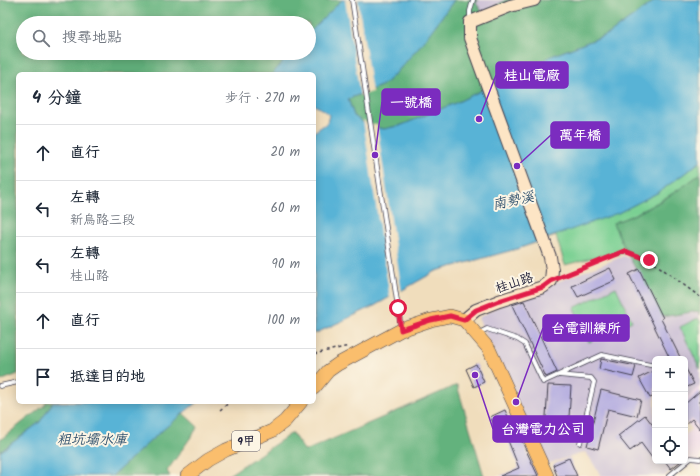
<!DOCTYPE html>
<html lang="zh-TW">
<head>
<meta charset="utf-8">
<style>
	body { margin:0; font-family:Kalam,"LXGW WenKai TC",sans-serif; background:#f6f6f7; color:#1f2937 }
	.controls { position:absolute; right:12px; bottom:12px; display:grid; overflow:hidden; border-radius:6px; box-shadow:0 2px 10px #0003 }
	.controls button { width:36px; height:36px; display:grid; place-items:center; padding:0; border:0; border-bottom:1px solid #e0e1e3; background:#fff; color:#1f2937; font:20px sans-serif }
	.stop { position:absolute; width:12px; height:12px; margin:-9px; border:3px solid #e11d48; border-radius:50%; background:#fff }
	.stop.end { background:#e11d48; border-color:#fff; box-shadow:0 1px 4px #0008 }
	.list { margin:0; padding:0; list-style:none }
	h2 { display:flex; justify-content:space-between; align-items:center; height:52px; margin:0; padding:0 16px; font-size:17px }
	h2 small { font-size:13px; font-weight:400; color:#747a83 }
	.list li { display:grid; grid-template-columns:26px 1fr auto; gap:12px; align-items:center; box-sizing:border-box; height:56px; padding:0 16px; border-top:1px solid #e0e1e3 }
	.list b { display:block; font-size:15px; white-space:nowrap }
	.list p { margin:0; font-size:13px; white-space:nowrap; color:#747a83 }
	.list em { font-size:13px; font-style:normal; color:#747a83 }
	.icon { flex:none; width:22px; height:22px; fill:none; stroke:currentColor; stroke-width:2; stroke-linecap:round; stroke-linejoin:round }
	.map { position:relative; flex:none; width:700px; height:476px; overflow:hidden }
	.search { position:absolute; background:#fff; box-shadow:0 2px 10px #0003; left:16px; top:16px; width:300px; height:44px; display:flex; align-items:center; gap:10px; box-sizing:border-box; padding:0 14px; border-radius:22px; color:#747a83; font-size:15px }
	.panel { position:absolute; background:#fff; box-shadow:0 2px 10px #0003; left:16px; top:72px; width:300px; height:332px; border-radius:6px }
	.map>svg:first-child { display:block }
	.built { fill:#ebd1ec }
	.industrial { fill:#cbbfd6 }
	.green { fill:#7ad093; stroke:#4e7967 }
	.forest { fill:#63b27d; stroke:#426a5c }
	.water { fill:#58b3d6; stroke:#3d6a88 }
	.pier { fill:#f0ddbc }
	.building { fill:#b2abe0 }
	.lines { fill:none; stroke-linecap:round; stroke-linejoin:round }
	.lane-casing { stroke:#413e4e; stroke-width:5.5 }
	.secondary-casing { stroke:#413e4e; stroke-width:14 }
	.primary-casing { stroke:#413e4e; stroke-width:14 }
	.path { stroke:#413e4e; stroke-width:1.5; stroke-dasharray:3 3; stroke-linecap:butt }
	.lane { stroke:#fff; stroke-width:4 }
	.secondary { stroke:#fde5c5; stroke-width:12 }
	.primary { stroke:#fabe6d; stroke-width:13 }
	.route { stroke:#e11d48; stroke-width:5 }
	.labels { text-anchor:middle; stroke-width:4; stroke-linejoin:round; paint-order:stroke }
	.shield { fill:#fcf5e5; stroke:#63616e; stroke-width:1 }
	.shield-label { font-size:12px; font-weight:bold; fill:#22223b }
	.street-label { font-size:13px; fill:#22223b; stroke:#fcf5e5 }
	.water-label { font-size:14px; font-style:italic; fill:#355571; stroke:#fcf5e5 }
	.leader { fill:none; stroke:#7b2cbf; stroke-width:1.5 }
	.callout-dot { fill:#7b2cbf; stroke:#fcf5e5; stroke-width:1.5 }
	.callout { fill:#7b2cbf; stroke:#7b2cbf; stroke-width:1.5 }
	.callout-label { font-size:14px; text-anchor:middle; font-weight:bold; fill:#fff }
</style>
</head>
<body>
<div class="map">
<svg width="700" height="476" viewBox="0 0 700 476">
	<rect width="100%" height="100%" fill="#fcf5e5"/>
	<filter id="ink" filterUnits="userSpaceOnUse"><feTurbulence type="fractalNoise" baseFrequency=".025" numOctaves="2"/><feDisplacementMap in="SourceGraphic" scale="8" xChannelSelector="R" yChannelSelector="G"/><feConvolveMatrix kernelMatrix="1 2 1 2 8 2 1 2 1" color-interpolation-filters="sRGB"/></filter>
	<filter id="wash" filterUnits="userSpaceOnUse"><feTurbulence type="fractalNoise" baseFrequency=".012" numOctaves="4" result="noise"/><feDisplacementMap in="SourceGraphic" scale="16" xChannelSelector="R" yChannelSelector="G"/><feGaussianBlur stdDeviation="0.9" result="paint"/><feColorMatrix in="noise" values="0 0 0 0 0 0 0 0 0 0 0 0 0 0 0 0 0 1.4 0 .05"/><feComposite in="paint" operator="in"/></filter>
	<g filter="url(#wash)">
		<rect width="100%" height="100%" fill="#f0ddbc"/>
		<!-- built -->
		<path class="built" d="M700,386v86l-8,-11 -11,9 -3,-5 4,-4h3v-3l3,-2 -3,-4v-17l7,-6 -7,-9v-21z"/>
		<!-- industrial -->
		<path class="industrial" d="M478,0h28l-23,13 -7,-10z
			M624,256l31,15 45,36v79l-15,13v-40h-30v102h27l-17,15h-64l-15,-24 -39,12 -69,-146 28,-16z"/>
		<!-- green -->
		<path class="green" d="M700,162v12c-27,21 -55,37 -87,49l14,30 -28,3 -34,9 -9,-29 -36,12 -84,23 -62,35 -60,28v-56l304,-65 41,-21z
			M616,287l16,34 -43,21 -15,-34z
			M698,318l2,3v48l-20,-42z"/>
		<!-- forest -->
		<path class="forest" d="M0,0h342l-33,33v-10h-286v30h268l-19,21h-254v300l-18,7z
			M454,0h24l-2,3 7,10 23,-13h150l-47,34 -55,21 -94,46 -58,24 -18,4 -16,-3 -14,-10 -6,-17 35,-14 13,-12 27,-31z
			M700,174v141l-2,-4 -36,6 -35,-64 -14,-30c32,-11 60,-28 87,-49z
			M457,385l27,91h-257l65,-43 13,18z
			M45,402h8l-13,20 -40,30v-12l46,-36z
			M183,413l15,14 -31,44 3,5h-58l47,-43z"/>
		<!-- water -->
		<path class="water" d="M342,0h112l-31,42 -27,31 -13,12 -35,14 6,17 14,10 16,3 18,-4 58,-24 94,-46 55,-21 47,-34h44v162l-41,30 -41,21 -98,35 -84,23 -62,35 -60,28v-202l13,-9 2,-8 -7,-6 -8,-4v-31h-42l19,-21h18v-20z
			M53,402h144l-38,31 -47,43h-112v-24l40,-30z"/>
		<!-- pier -->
		<path class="pier" d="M345,0h13l14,92 -12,4z
			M363,120l6,4 8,1 25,168 -12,6z"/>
		<g id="blocks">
			<!-- building -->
			<path class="building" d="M610,268l6,12 -38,17 -6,-11z
				M639,269l24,49 -2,1 20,40h-11l-41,-85z
				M524,301l33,71 -11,5 -34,-72z
				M601,359l35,7 -3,11 -34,-8z
				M476,364l8,18 -10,5 -8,-18z
				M685,367l9,17 -9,4z
				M655,370v26l-5,2 -11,-20z
				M548,385l23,1 -3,47 -23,-1z
				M601,390l40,10 -4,16 -29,-7 -10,40 -11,-3z
				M700,391v38l-8,-10 -7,6v-21z
				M505,410l4,9 -14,7 -5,-9z
				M645,415l10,13v34l-14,-19 -11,8 -12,-15z
				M518,433l20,43h-38l19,-8 -12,-30z
				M569,458l8,18h-20l-4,-11z
				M665,461h16l-10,8z"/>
		</g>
	</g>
	<g filter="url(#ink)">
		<use href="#blocks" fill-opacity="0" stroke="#413e4e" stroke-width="1"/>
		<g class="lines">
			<defs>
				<path id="lane" d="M352,0l49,328
					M470,20v-9l3,-11
					M479,333l8,-4 30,10 8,5 18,38 59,-27 53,11
					M559,375l32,3 3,4 -14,61
					M0,386l18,-4
					M669,476l22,-18 9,1"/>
				<path id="secondary" d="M464,320l12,-10 23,-9 44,-14 8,-6 1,-11 -2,-13 -80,-219v-16l40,-16 24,-6"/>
				<path id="primary" d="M314,388l14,-17 10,-7 63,-34 30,-10 19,-4 14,4 25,29 58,127
					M187,476l21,-16 18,-10 46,-19 13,-10 16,-19"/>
			</defs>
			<!-- lane casing -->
			<use href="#lane" class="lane-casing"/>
			<!-- secondary casing -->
			<use href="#secondary" class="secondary-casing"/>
			<!-- primary casing -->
			<use href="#primary" class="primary-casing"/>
			<!-- path -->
			<path class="path" d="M560,277l65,-26 24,8 51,38
				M314,354l35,-8
				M220,410l10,-8"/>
			<!-- lane -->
			<use href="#lane" class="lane"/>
			<!-- secondary -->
			<use href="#secondary" class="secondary"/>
			<!-- primary -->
			<use href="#primary" class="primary"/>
		</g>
	</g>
	<g class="lines" filter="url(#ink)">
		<!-- route -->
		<path class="route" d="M398,308l3,22 30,-10 19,-4 14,4 12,-10 23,-9 44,-14 8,-6 74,-30 24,9"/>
	</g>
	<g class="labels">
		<!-- shield labels -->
		<rect class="shield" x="232" y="431" width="28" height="20" rx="3"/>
		<g class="shield-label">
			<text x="246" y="445">9甲</text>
		</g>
		<!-- street labels -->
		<g class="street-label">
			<text transform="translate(514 282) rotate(-18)" y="5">桂山路</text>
		</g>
		<!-- water labels -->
		<g class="water-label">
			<text transform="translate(513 200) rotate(-12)" y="5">南勢溪</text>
			<text x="92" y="444">粗坑壩水庫</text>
		</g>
	</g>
	<!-- callouts -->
	<path class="leader" d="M479 119L496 75M375 155L382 102M517 166L551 135M516 402L543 328M475 375L493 429"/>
	<g class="callout-dot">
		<circle cx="479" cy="119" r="4"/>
		<circle cx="375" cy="155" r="4"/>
		<circle cx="517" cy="166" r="4"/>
		<circle cx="516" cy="402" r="4"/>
		<circle cx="475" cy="375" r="4"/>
	</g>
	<g class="callout">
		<rect x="496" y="62" width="72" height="26" rx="4"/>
		<rect x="382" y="89" width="58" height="26" rx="4"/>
		<rect x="551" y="122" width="58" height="26" rx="4"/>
		<rect x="543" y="315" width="86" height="26" rx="4"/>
		<rect x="493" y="416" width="100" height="26" rx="4"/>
	</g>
	<g class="callout-label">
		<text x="532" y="80">桂山電廠</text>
		<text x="411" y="107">一號橋</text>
		<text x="580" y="140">萬年橋</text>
		<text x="586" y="333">台電訓練所</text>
		<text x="543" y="434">台灣電力公司</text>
	</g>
</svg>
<div class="controls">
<button>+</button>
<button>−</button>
<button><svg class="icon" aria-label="locate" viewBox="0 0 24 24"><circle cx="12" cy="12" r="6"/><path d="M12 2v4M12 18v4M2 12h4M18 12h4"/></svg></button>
</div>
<div class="stop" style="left:398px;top:308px"></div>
<div class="stop end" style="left:649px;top:260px"></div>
<div class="search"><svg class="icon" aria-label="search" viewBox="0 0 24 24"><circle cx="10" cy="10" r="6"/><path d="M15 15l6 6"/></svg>搜尋地點</div>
<section class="panel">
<h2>4 分鐘<small>步行 · 270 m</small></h2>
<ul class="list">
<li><svg class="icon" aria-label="ahead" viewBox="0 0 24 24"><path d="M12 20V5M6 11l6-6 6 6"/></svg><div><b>直行</b></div><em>20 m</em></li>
<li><svg class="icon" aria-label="left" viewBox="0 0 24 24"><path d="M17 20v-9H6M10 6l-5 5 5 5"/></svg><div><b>左轉</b><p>新烏路三段</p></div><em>60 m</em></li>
<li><svg class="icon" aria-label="left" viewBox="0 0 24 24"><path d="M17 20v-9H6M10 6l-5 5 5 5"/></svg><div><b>左轉</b><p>桂山路</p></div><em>90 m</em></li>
<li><svg class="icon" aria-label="ahead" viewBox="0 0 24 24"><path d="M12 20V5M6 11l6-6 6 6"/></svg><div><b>直行</b></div><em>100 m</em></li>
<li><svg class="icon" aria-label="arrive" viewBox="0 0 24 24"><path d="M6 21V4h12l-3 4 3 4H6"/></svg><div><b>抵達目的地</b></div></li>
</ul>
</section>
</div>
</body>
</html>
